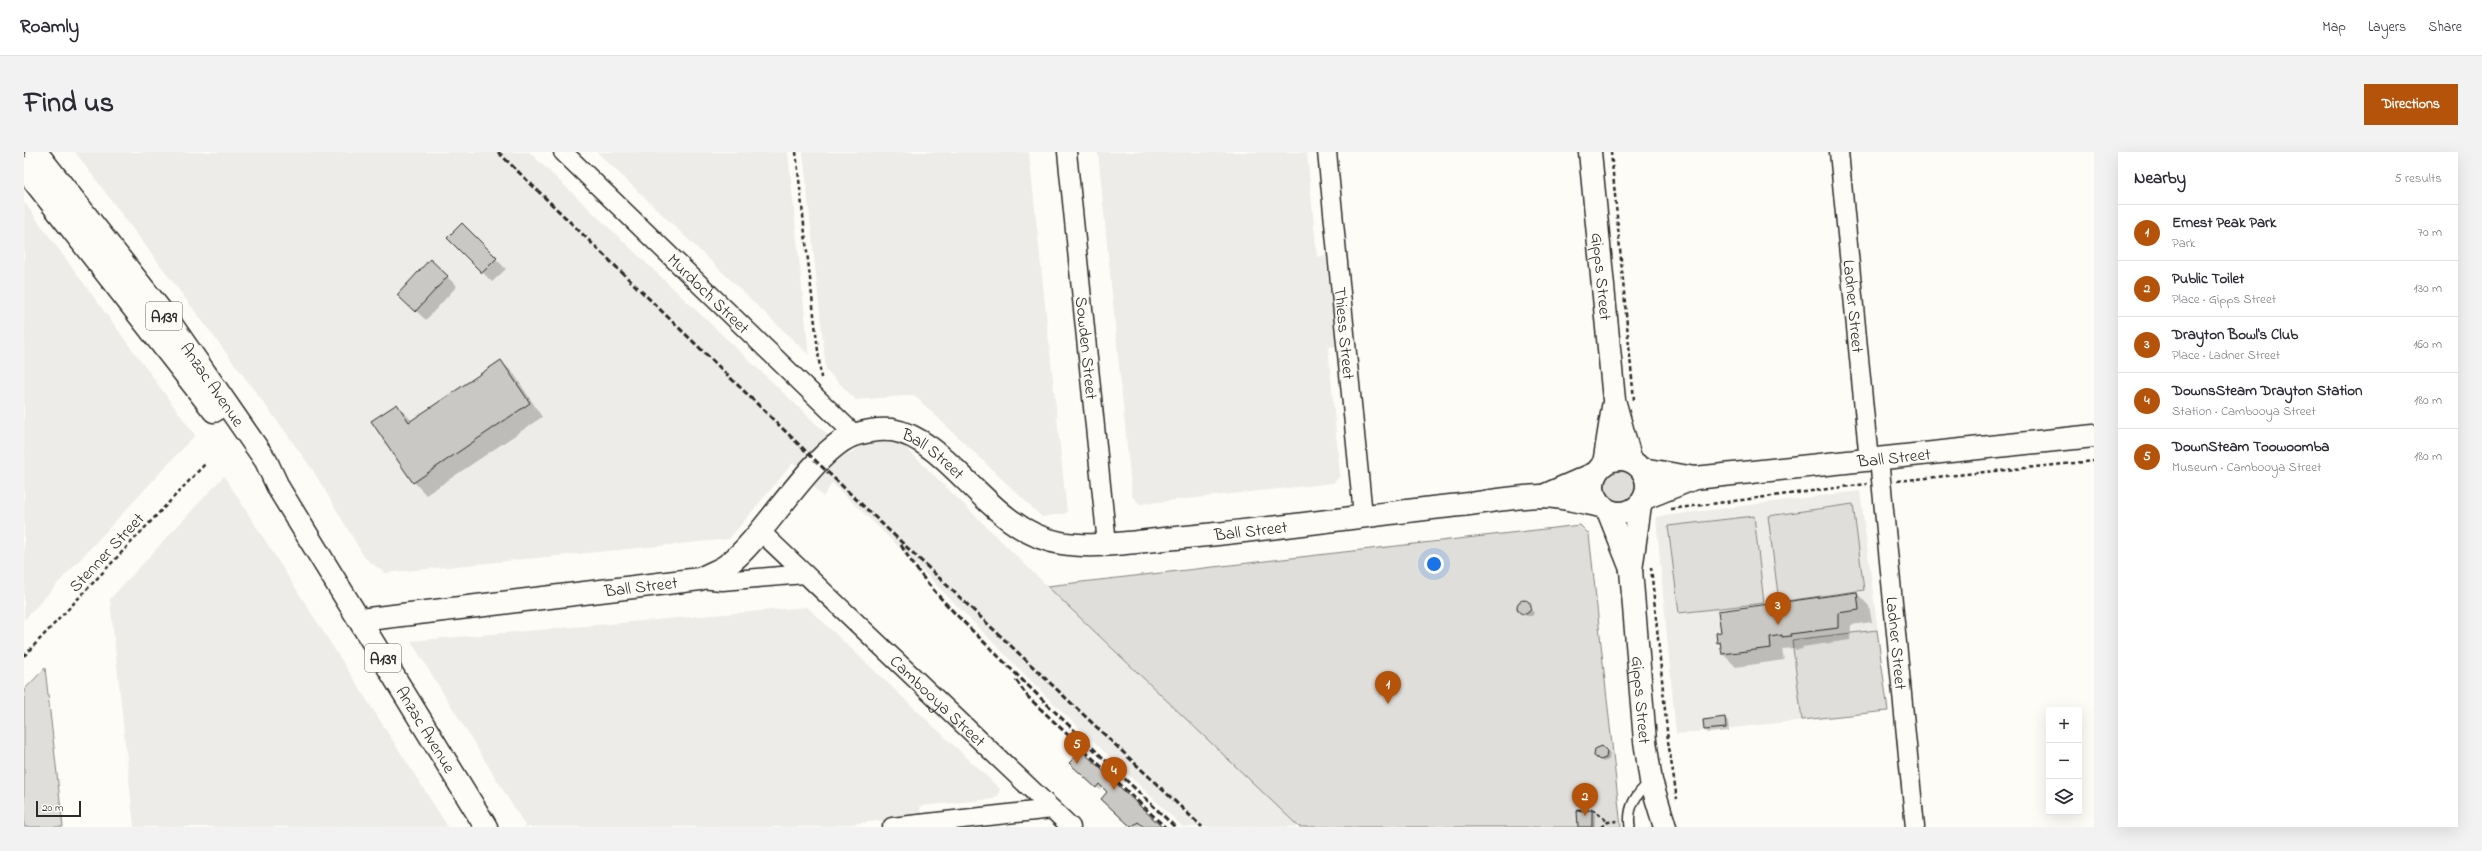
<!DOCTYPE html>
<html lang="en">
<head>
<meta charset="utf-8">
<style>
	body { margin:0; font-family:"Indie Flower",sans-serif; background:#f2f2f3; color:#2b2b33 }
	.controls { position:absolute; right:12px; bottom:12px; display:grid; overflow:hidden; border-radius:0px; box-shadow:0 4px 16px #0002 }
	.controls button { width:36px; height:36px; display:grid; place-items:center; padding:0; border:0; border-bottom:1px solid #e1e1e2; background:#fff; color:#2b2b33; font:20px sans-serif }
	.scale { position:absolute; left:12px; bottom:10px; width:45px; box-sizing:border-box; padding-left:4px; border:2px solid #2b2b2b; border-top:0; font-size:11px; line-height:14px; white-space:nowrap; color:#2b2b2b; -webkit-text-stroke:3px #fdfcf7; paint-order:stroke }
	.you { position:absolute; left:1410px; top:412px; width:14px; height:14px; margin:-10px; border:3px solid #fff; border-radius:50%; background:#1a73e8; box-shadow:0 0 0 6px #1a73e833 }
	.badge { display:grid; place-items:center; width:26px; height:26px; border-radius:50%; background:#b45309; color:#fff; font-size:13px; font-weight:700 }
	.pin { position:absolute; translate:-50% -33px; filter:drop-shadow(0 1px 2px #0008) }
	.pin::after { content:''; position:absolute; top:21px; width:14px; height:12px; background:inherit; clip-path:polygon(0 0,100% 0,50% 100%) }
	.list { margin:0; padding:0; list-style:none }
	h2 { display:flex; justify-content:space-between; align-items:center; height:52px; margin:0; padding:0 16px; font-size:17px }
	h2 small { font-size:13px; font-weight:400; color:#7c7c81 }
	.list li { display:grid; grid-template-columns:26px 1fr auto; gap:12px; align-items:center; box-sizing:border-box; height:56px; padding:0 16px; border-top:1px solid #e1e1e2 }
	.list b { display:block; font-size:15px; white-space:nowrap }
	.list p { margin:0; font-size:13px; white-space:nowrap; color:#7c7c81 }
	.list em { font-size:13px; font-style:normal; color:#7c7c81 }
	.icon { flex:none; width:22px; height:22px; fill:none; stroke:currentColor; stroke-width:2; stroke-linecap:round; stroke-linejoin:round }
	.map { position:relative; flex:none; width:2070px; height:675px; overflow:hidden; border-radius:0px }
	header { display:flex; align-items:center; gap:24px; box-sizing:border-box; height:56px; padding:0 20px; background:#fff; border-bottom:1px solid #e1e1e2 }
	header strong { font-size:19px }
	nav { display:flex; gap:22px; margin-inline-start:auto; font-size:14px }
	.intro { display:flex; align-items:center; justify-content:space-between; box-sizing:border-box; height:96px; padding:0 24px }
	h1 { margin:0; font-size:28px }
	.button { padding:10px 18px; border-radius:0px; background:#b45309; color:#fff; font-size:14px; font-weight:700 }
	main { display:flex; gap:24px; padding:0 24px }
	aside { flex:1; background:#fff; border-radius:0px; box-shadow:0 4px 16px #0002 }
	.map>svg:first-child { display:block }
	.built { fill:#edece8 }
	.green { fill:#dfdeda; stroke:#858482 }
	.shadow { fill:#0003 }
	.building { fill:#c9c8c4; stroke:#2b2b2b }
	.lines { fill:none; stroke-linecap:round; stroke-linejoin:round }
	.service-casing { stroke:#2b2b2b; stroke-width:12 }
	.minor-casing { stroke:#2b2b2b; stroke-width:21 }
	.secondary-casing { stroke:#2b2b2b; stroke-width:25 }
	.trunk-casing { stroke:#2b2b2b; stroke-width:25 }
	.path { stroke:#2b2b2b; stroke-width:2.5; stroke-dasharray:4 3; stroke-linecap:butt }
	.service { stroke:#fdfcf7; stroke-width:9 }
	.minor { stroke:#fdfcf7; stroke-width:18 }
	.secondary { stroke:#fdfcf7; stroke-width:22 }
	.trunk { stroke:#fdfcf7; stroke-width:22 }
	.rail { stroke:#2b2b2b; stroke-width:3; stroke-dasharray:6 3; stroke-linecap:butt }
	.labels { text-anchor:middle; stroke-width:3; stroke-linejoin:round; paint-order:stroke }
	.shield { fill:#fdfcf7; stroke:#6a6a68; stroke-width:1 }
	.shield-label { font-size:16px; font-weight:bold; fill:#2b2b2b }
	.street-label { font-size:17px; fill:#2b2b2b; stroke:#fdfcf7 }
</style>
</head>
<body>
<header>
<strong>Roamly</strong>
<nav><a>Map</a><a>Layers</a><a>Share</a></nav>
</header>
<div class="intro"><h1>Find us</h1><a class="button">Directions</a></div>
<main>
<div class="map">
<svg width="2070" height="675" viewBox="0 0 2070 675">
	<rect width="100%" height="100%" fill="#fdfcf7"/>
	<filter id="ink" filterUnits="userSpaceOnUse"><feTurbulence type="fractalNoise" baseFrequency=".025" numOctaves="2"/><feDisplacementMap in="SourceGraphic" scale="8" xChannelSelector="R" yChannelSelector="G"/><feConvolveMatrix kernelMatrix="1 2 1 2 8 2 1 2 1" color-interpolation-filters="sRGB"/></filter>
	<g filter="url(#ink)">
		<!-- built -->
		<path class="built" d="M51,0h454l319,302 20,-12 29,-3 150,147 252,241h-116l-137,-131 -152,-154 -62,-59 -9,14 -30,-34 -64,76 -344,34 -20,-15 -51,-86 -32,-45z
			M573,0h191l21,203z
			M779,0h226l38,361 -25,4 -128,-122 -58,5 -30,-30z
			M1074,0h209l10,105 9,-2 10,91 -8,1 12,129 -7,7 -193,21 -8,-8z
			M0,50l171,233 -171,185z
			M200,324l224,351h-314l-24,-228z
			M1836,339l28,220 -212,23 -20,-217z
			M783,455l193,182 -2,7 -5,3 -73,7 1,10 -96,11h-299l-115,-186z"/>
		<!-- green -->
		<path class="green" d="M1581 334a15 15 0 1 1 30 0a15 15 0 1 1-30 0Z
			M1829,352l11,86 -85,12 -11,-86z
			M1730,364l10,87 -85,10 -11,-87z
			M1556,373l9,9 32,293h-322l-252,-241z
			M1853,478l11,81 -86,9 -10,-80z
			M21,516l18,159h-39v-137z"/>
		<!-- shadow -->
		<path class="shadow" d="M438,73l44,44 -14,13 -43,-44z
			M406,109l27,25 -31,34 -18,-16z
			M477,209l13,13 28,43 -116,78 -12,-13 -17,-77 15,16z
			M1833,441l12,13 3,16 -21,3 -1,15 -48,7 1,2 -7,1 -2,-2 -12,1 2,11 -48,7 -13,-13 -1,-8 -4,-4z
			M1496,449h5l9,12 -2,3h-6l-9,-12z
			M1701,566l3,3 1,10 -21,2 -3,-3 -1,-10z
			M1583,599l3,3 -1,6 -6,2 -5,-4z
			M1047,611l90,64h-16l-4,-3 -3,3h-6l-27,-26 4,-9 -6,-6 -3,4z
			M1568,659l3,3v13h-16z"/>
		<!-- building -->
		<path class="building" d="M438,71l35,35 -15,15 -35,-35z
			M406,107l18,17 -33,36 -18,-17z
			M477,208l29,43 -117,80 -42,-62 26,-17 12,18z
			M1833,440l2,18 -21,3v15l-48,6 1,2 -9,1v-2l-12,2 1,11 -49,6 -2,-12 -3,1 -1,-10 5,-1 -3,-21z
			M1493 455a7 7 0 1 1 14 0a7 7 0 1 1-14 0Z
			M1701,565l1,11 -22,2 -1,-10z
			M1578,594l5,5 -1,7 -6,2 -6,-4 1,-7z
			M1057,598l81,77h-18l-6,-5 -7,5 -30,-28 6,-7 -8,-8 -3,4 -27,-25z
			M1568,658v17h-14l-1,-16z"/>
		<g class="lines">
			<defs>
				<path id="service" d="M1606,675c-3,-20 6,-33 20,-45"/>
				<g id="minor">
					<path id="s1" d="M539,0l291,282"/>
					<path id="s2" d="M1043,0l40,392"/>
					<path id="s3" d="M1303,0l36,363"/>
					<path id="s4" d="M1815,0l30,309"/>
					<path id="s5" d="M1855,307l36,368"/>
					<path id="s6" d="M736,379l311,296"/>
					<path d="M676,427l22,2 83,-7"/>
					<path d="M868,675l160,-18"/>
				</g>
				<g id="secondary">
					<path id="s7" d="M1566,0l24,248 17,61"/>
					<circle cx="1596" cy="334" r="27"/>
					<path d="M1580,312l9,-57"/>
					<path d="M1618,317l53,9"/>
					<path d="M1519,344l53,-23"/>
					<path id="s8" d="M1621,346l50,-20 399,-42"/>
					<path id="s9" d="M1616,353l-9,65 14,171 6,40 14,46"/>
					<path d="M1584,359l23,58"/>
					<path id="s10" d="M336,468l340,-41c8,-5 19,-8 27,-14 38,-27 89,-121 130,-131 10,-3 24,-5 35,-4 60,10 96,101 169,113 37,6 78,-2 115,-5 92,-8 183,-22 275,-32 30,-3 60,-9 90,-10 19,0 41,6 60,10"/>
				</g>
				<g id="trunk">
					<path id="s11" d="M12,0l133,169 97,140 13,28 207,338"/>
					<path d="M0,16l190,243"/>
				</g>
			</defs>
			<!-- service casing -->
			<use href="#service" class="service-casing"/>
			<!-- minor casing -->
			<use href="#minor" class="minor-casing"/>
			<!-- secondary casing -->
			<use href="#secondary" class="secondary-casing"/>
			<!-- trunk casing -->
			<use href="#trunk" class="trunk-casing"/>
			<!-- path -->
			<path class="path" d="M772,0l25,226
				M1587,0l23,248
				M1873,329l197,-20
				M1647,357l196,-25
				M1627,415l17,174 9,58
				M0,504l181,-192
				M1568,657l16,13
				M1553,658l15,-1
				M1577,675l7,-5 10,-1"/>
			<!-- service -->
			<use href="#service" class="service"/>
			<!-- minor -->
			<use href="#minor" class="minor"/>
			<!-- secondary -->
			<use href="#secondary" class="secondary"/>
			<!-- trunk -->
			<use href="#trunk" class="trunk"/>
			<!-- rail -->
			<path class="rail" d="M474,0l320,311 384,364
				M877,393c24,42 60,74 93,107 60,60 121,117 181,175
				M992,528l12,17 137,130"/>
		</g>
	</g>
	<g class="labels">
		<!-- shield labels -->
		<g class="shield">
			<rect x="122" y="150" width="36" height="28" rx="3"/>
			<rect x="341" y="492" width="36" height="28" rx="3"/>
		</g>
		<g class="shield-label">
			<text x="140" y="170">A139</text>
			<text x="359" y="512">A139</text>
		</g>
		<!-- street labels -->
		<g class="street-label">
			<text dy="6" stroke="none"><textPath href="#s7" startOffset="125">Gipps Street</textPath></text>
			<text dy="6" stroke="none"><textPath href="#s1" startOffset="203">Murdoch Street</textPath></text>
			<text dy="6" stroke="none"><textPath href="#s4" startOffset="155">Ladner Street</textPath></text>
			<text dy="6" stroke="none"><textPath href="#s3" startOffset="182">Thiess Street</textPath></text>
			<text dy="6" stroke="none"><textPath href="#s2" startOffset="197">Sowden Street</textPath></text>
			<text dy="6" stroke="none"><textPath href="#s11" startOffset="292">Anzac Avenue</textPath></text>
			<text dy="6" stroke="none"><textPath href="#s10" startOffset="643">Ball Street</textPath></text>
			<text dy="6" stroke="none"><textPath href="#s8" startOffset="254">Ball Street</textPath></text>
			<text dy="6" stroke="none"><textPath href="#s10" startOffset="992">Ball Street</textPath></text>
			<text transform="translate(82 400) rotate(-47)" y="6">Stenner Street</text>
			<text dy="6" stroke="none"><textPath href="#s10" startOffset="283">Ball Street</textPath></text>
			<text dy="6" stroke="none"><textPath href="#s5" startOffset="185">Ladner Street</textPath></text>
			<text dy="6" stroke="none"><textPath href="#s9" startOffset="196">Gipps Street</textPath></text>
			<text dy="6" stroke="none"><textPath href="#s6" startOffset="246">Cambooya Street</textPath></text>
			<text dy="6" stroke="none"><textPath href="#s11" startOffset="698">Anzac Avenue</textPath></text>
		</g>
	</g>
</svg>
<div class="controls">
<button>+</button>
<button>−</button>
<button><svg class="icon" aria-label="layers" viewBox="0 0 24 24"><path d="M12 4l9 5-9 5-9-5zM3 14l9 5 9-5"/></svg></button>
</div>
<div class="scale">20 m</div>
<div class="you"></div>
<div class="pin badge" style="left:1364px;top:552px">1</div>
<div class="pin badge" style="left:1561px;top:664px">2</div>
<div class="pin badge" style="left:1754px;top:473px">3</div>
<div class="pin badge" style="left:1090px;top:638px">4</div>
<div class="pin badge" style="left:1053px;top:612px">5</div>
</div>
<aside>
<h2>Nearby<small>5 results</small></h2>
<ul class="list">
<li><span class="badge">1</span><div><b>Ernest Peak Park</b><p>Park</p></div><em>70 m</em></li>
<li><span class="badge">2</span><div><b>Public Toilet</b><p>Place · Gipps Street</p></div><em>130 m</em></li>
<li><span class="badge">3</span><div><b>Drayton Bowl's Club</b><p>Place · Ladner Street</p></div><em>160 m</em></li>
<li><span class="badge">4</span><div><b>DownsSteam Drayton Station</b><p>Station · Cambooya Street</p></div><em>180 m</em></li>
<li><span class="badge">5</span><div><b>DownSteam Toowoomba</b><p>Museum · Cambooya Street</p></div><em>180 m</em></li>
</ul>
</aside>
</main>
</body>
</html>
